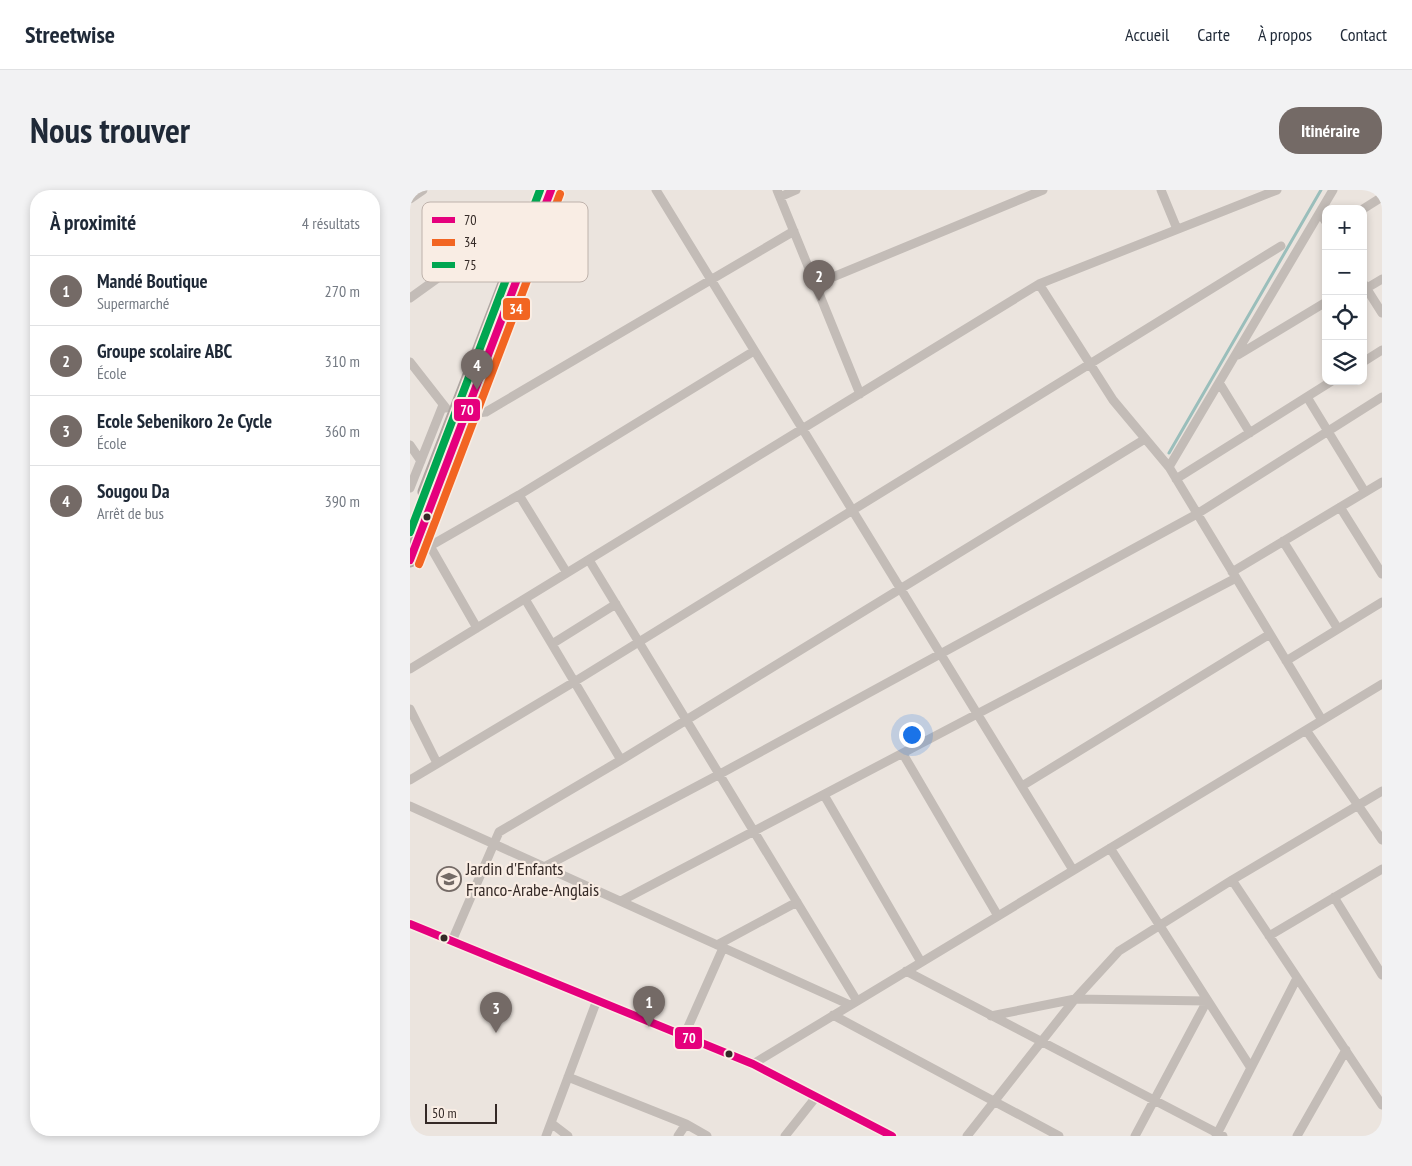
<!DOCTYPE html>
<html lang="fr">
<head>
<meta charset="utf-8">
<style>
	body { margin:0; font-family:"PT Sans Narrow",sans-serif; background:#f2f2f3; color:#1f2937 }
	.controls { position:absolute; right:15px; top:15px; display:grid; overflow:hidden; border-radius:10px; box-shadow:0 2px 8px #0003 }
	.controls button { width:45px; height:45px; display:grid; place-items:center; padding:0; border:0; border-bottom:1px solid #e0e1e3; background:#fff; color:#1f2937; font:25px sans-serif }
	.scale { position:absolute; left:15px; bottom:12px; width:72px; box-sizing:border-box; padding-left:5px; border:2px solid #342926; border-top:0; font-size:14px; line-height:18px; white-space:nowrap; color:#342926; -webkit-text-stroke:4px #f9ede4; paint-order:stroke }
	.you { position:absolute; left:501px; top:544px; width:18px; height:18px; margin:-12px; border:4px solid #fff; border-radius:50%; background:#1a73e8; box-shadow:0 0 0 8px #1a73e833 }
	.badge { display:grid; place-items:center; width:32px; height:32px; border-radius:50%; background:#746a66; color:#fff; font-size:16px; font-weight:700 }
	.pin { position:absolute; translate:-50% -41px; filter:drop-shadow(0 1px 2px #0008) }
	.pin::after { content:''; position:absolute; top:26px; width:18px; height:15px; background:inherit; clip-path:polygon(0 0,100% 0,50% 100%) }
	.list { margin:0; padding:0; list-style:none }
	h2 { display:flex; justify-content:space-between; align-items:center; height:65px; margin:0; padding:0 20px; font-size:21px }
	h2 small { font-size:16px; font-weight:400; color:#747a83 }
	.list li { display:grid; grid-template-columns:32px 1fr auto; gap:15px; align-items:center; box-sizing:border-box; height:70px; padding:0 20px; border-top:1px solid #e0e1e3 }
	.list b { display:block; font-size:19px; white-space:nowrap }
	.list p { margin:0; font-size:16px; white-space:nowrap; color:#747a83 }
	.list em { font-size:16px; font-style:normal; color:#747a83 }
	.icon { flex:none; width:28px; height:28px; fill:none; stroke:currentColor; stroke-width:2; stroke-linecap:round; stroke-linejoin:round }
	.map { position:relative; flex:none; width:972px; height:946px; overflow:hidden; border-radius:20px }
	header { display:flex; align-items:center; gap:30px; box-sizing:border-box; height:70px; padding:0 25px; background:#fff; border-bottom:1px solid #e0e1e3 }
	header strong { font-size:24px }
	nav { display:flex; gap:28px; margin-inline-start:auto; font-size:18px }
	.intro { display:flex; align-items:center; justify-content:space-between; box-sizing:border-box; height:120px; padding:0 30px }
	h1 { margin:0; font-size:35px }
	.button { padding:12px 22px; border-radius:20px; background:#746a66; color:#fff; font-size:18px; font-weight:700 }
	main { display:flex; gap:30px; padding:0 30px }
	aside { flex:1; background:#fff; border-radius:20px; box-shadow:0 2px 8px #0003 }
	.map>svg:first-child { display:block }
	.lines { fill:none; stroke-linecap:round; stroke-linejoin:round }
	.stream { stroke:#9abebb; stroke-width:3 }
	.minor { stroke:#c3bcb7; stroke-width:9 }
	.trunk { stroke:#aea6a2; stroke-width:15 }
	.bus-1-casing { stroke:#f9ede4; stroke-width:11 }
	.bus-2-casing { stroke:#f9ede4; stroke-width:11 }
	.bus-3-casing { stroke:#f9ede4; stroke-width:11 }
	.bus-1 { stroke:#e5007d; stroke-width:8 }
	.bus-2 { stroke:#f26522; stroke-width:8 }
	.bus-3 { stroke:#00a651; stroke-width:8 }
	.bus-dot { fill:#342926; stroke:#f9ede4; stroke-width:2 }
	.labels { text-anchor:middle; stroke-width:4.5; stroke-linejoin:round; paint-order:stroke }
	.poi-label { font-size:18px; fill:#342926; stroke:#f9ede4; text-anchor:start }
	.key { fill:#f9ede4; stroke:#beb2ab; stroke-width:1 }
	.key-label { font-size:14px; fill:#342926 }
	.line-badge { stroke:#f9ede4; stroke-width:2 }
	.badge-label { font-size:14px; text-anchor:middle; font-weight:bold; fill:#fff }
</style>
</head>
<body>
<header>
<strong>Streetwise</strong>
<nav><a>Accueil</a><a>Carte</a><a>À propos</a><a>Contact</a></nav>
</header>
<div class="intro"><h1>Nous trouver</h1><a class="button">Itinéraire</a></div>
<main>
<aside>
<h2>À proximité<small>4 résultats</small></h2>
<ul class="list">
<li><span class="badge">1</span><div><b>Mandé Boutique</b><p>Supermarché</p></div><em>270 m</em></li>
<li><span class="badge">2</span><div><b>Groupe scolaire ABC</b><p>École</p></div><em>310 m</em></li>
<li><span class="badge">3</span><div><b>Ecole Sebenikoro 2e Cycle</b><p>École</p></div><em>360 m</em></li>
<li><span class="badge">4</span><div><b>Sougou Da</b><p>Arrêt de bus</p></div><em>390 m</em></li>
</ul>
</aside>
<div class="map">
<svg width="972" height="946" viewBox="0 0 972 946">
	<rect width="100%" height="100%" fill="#ebe4de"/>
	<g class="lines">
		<!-- stream -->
		<path class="stream" d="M759,263l152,-263"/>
		<!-- minor -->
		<path class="minor" d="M246,0l417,680
			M367,0l83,204
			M751,0l16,39
			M370,7l16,-7
			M0,9l13,-9
			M953,19l19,-12
			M910,23l6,9
			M953,93l19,30
			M406,94l227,-94
			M629,94l74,116 56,67 153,253
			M957,98l15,-9
			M0,108l71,-51
			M828,165l88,-53
			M0,172l36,46
			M953,172l19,-12
			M810,194l30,49
			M897,207l58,95
			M57,224l19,-2 308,-181
			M0,255l11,16
			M759,277l164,-277
			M766,289l156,-98
			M0,298l33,-83
			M109,305l48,78
			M930,317l42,67
			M0,333l3,1
			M873,351l55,88
			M15,354l5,2 47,82
			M20,356l89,-51 235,-144
			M179,370l268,441
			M822,382l150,-90
			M115,409l96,161
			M142,454l64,-40
			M876,471l96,-59
			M0,479l629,-385 238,-94
			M0,519l27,54
			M896,540l76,110
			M493,564l95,162
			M0,590l164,-98 707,-436
			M612,596l248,-152
			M414,605l97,167
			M0,616l440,199
			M700,658l141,220
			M134,677l176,-93 477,-260 185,-117
			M822,690l150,225
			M924,707l48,78
			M211,711l615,-323
			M0,734l343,140 139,72
			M859,746l113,-67
			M42,751l47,-109 122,-72 524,-321
			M307,755l80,-43
			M496,781l317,165
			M423,825l226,121
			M581,826l84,-17 132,2 -72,135
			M274,846l39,-88
			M343,874l629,-380
			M158,887l118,47 21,12
			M141,933l17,13
			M136,946l51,-136
			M268,946l8,-12
			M375,946l31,-39
			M557,946l108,-137 44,-48 113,-71 150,-89
			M806,946l81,-158
			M887,946l49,-86
			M969,946l3,-5"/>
		<!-- trunk -->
		<path class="trunk" d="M15,302l93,-242
			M0,370l141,-370"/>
		<defs>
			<path id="bus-1" d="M0,370l141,-370
				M0,734l343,140 139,72"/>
			<path id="bus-2" d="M9,374l141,-370"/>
			<path id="bus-3" d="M0,342l130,-342"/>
		</defs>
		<!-- bus-1 casing -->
		<use href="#bus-1" class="bus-1-casing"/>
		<!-- bus-2 casing -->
		<use href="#bus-2" class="bus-2-casing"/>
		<!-- bus-3 casing -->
		<use href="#bus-3" class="bus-3-casing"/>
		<!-- bus-1 -->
		<use href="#bus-1" class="bus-1"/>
		<!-- bus-2 -->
		<use href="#bus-2" class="bus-2"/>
		<!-- bus-3 -->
		<use href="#bus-3" class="bus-3"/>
	</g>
	<!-- icons -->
	<defs>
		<symbol id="school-ring" viewBox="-11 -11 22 22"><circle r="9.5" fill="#f9ede4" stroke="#746a66" stroke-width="1.5"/><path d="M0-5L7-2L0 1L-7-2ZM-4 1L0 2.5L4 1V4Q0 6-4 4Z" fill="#746a66"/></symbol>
	</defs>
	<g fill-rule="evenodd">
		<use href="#school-ring" x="25" y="675" width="28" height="28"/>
	</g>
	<!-- markers -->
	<g class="bus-dot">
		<circle cx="17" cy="327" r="4.5"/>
		<circle cx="34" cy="748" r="4.5"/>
		<circle cx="319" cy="864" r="4.5"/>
	</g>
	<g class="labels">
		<!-- poi labels -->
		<g class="poi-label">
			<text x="56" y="685">Jardin d'Enfants<tspan x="56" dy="21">Franco-Arabe-Anglais</tspan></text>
		</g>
	</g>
	<!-- legend -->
	<rect x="12" y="12" width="166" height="80" rx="8" class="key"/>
	<rect x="22" y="27" width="23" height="6" fill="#e5007d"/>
	<rect x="22" y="49" width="23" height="7" fill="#f26522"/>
	<rect x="22" y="72" width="23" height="6" fill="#00a651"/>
	<g class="key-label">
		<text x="54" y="35">70</text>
		<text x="54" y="57">34</text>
		<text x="54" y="80">75</text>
	</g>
	<g class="line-badge">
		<rect x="92" y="107" width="29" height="24" rx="5" fill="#f26522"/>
		<rect x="43" y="208" width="28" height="24" rx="5" fill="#e5007d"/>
		<rect x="264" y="836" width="29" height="24" rx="5" fill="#e5007d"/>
	</g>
	<g class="badge-label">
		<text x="106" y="124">34</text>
		<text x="57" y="225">70</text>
		<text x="279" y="853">70</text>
	</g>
</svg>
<div class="controls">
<button>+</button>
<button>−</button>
<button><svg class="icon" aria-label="locate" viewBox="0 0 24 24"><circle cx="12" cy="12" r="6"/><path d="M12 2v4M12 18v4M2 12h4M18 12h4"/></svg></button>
<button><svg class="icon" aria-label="layers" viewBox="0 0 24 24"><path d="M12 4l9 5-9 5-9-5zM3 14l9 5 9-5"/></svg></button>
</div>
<div class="scale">50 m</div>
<div class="you"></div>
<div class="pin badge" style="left:239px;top:837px">1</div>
<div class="pin badge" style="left:409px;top:111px">2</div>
<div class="pin badge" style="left:86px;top:843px">3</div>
<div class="pin badge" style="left:67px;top:200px">4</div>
</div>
</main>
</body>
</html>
